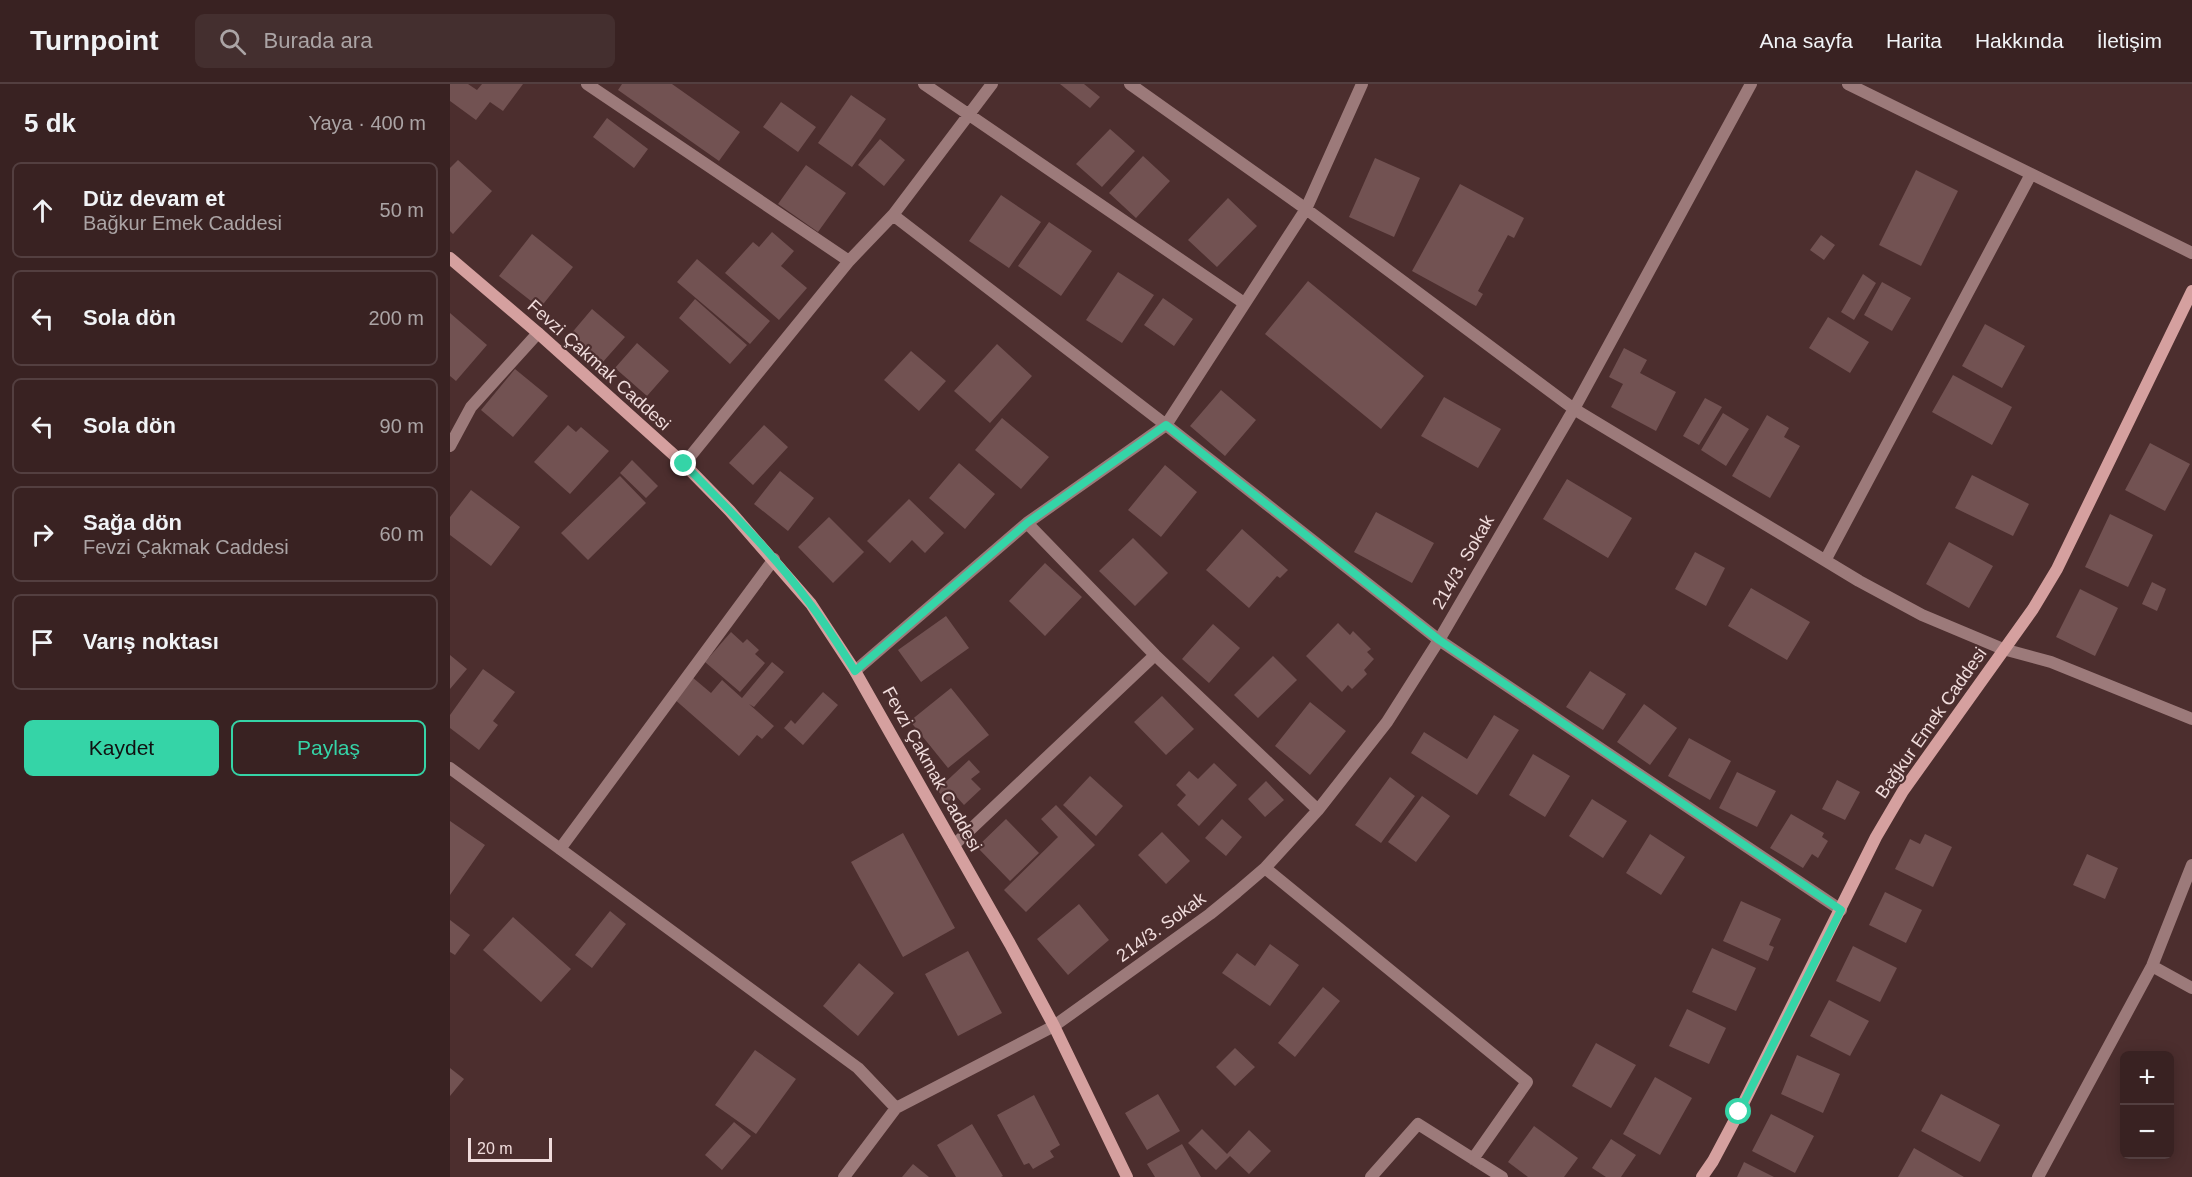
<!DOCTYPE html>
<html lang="tr">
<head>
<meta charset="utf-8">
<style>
	body { margin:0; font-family:Helvetica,sans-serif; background:#442f2f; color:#f1f3f6 }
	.controls { position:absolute; right:18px; bottom:18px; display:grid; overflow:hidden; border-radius:9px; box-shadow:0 3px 15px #0003 }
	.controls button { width:54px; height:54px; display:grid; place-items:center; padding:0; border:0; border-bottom:2px solid #533f40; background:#392222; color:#f1f3f6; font:30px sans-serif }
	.scale { position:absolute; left:18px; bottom:15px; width:84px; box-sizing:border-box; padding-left:6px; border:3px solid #f0dcdc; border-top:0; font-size:16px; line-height:21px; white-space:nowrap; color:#f0dcdc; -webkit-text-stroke:4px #4c2e2e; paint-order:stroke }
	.stop { position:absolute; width:18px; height:18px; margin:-14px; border:4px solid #35d4a7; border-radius:50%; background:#fff }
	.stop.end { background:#35d4a7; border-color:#fff; box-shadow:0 2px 6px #0008 }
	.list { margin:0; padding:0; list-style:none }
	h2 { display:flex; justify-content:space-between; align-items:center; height:78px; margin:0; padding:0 24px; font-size:26px }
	h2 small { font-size:20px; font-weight:400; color:#aba4a5 }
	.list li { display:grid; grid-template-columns:39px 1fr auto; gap:18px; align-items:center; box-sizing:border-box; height:96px; margin:0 12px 12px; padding:0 12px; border:2px solid #533f40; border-radius:9px }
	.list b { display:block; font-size:22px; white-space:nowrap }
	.list p { margin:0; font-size:20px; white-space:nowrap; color:#aba4a5 }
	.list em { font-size:20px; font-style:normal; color:#aba4a5 }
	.actions { display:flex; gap:12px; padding:18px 24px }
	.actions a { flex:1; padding:14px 0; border:2px solid #35d4a7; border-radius:9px; text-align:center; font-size:21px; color:#35d4a7 }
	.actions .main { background:#35d4a7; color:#111 }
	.icon { flex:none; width:33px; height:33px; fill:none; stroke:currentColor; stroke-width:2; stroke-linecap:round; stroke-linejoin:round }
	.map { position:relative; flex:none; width:1742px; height:1093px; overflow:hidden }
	header { display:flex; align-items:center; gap:36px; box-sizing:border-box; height:84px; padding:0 30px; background:#392222; border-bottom:2px solid #533f40 }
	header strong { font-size:28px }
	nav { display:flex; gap:33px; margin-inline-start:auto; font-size:21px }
	.search { width:420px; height:54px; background:#442f2f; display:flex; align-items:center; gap:15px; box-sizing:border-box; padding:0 21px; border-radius:9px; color:#aba4a5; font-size:22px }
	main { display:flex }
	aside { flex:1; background:#392222 }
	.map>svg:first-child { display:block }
	.building { fill:#725252 }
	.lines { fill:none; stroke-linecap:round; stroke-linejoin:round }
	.street { stroke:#9c7a7a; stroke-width:12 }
	.secondary { stroke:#d5a09f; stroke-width:12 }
	.route { stroke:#35d4a7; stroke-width:8 }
	.labels { text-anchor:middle; stroke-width:4.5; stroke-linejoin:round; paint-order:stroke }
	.street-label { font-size:18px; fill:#f0dcdc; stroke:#4c2e2e }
</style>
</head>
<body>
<header>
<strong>Turnpoint</strong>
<div class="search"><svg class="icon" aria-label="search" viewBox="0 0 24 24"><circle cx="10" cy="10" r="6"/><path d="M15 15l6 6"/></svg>Burada ara</div>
<nav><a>Ana sayfa</a><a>Harita</a><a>Hakkında</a><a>İletişim</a></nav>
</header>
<main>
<aside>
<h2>5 dk<small>Yaya · 400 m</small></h2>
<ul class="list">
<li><svg class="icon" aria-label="ahead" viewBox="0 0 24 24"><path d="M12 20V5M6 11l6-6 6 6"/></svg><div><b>Düz devam et</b><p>Bağkur Emek Caddesi</p></div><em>50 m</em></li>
<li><svg class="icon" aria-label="left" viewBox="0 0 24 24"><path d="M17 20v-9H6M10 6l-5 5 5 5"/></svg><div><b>Sola dön</b></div><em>200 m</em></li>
<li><svg class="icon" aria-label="left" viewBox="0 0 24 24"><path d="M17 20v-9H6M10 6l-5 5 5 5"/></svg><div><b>Sola dön</b></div><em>90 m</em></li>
<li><svg class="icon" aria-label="right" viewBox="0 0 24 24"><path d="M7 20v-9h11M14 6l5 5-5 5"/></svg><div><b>Sağa dön</b><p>Fevzi Çakmak Caddesi</p></div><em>60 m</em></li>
<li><svg class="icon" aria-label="arrive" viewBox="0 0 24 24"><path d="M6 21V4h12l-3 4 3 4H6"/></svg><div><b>Varış noktası</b></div></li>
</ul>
<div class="actions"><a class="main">Kaydet</a><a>Paylaş</a></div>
</aside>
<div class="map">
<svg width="1742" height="1093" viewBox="0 0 1742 1093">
	<rect width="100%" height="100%" fill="#4c2e2e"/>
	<!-- building -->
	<path class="building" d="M0,0h18l9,6 5,-6h41l-20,27 -13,-9 -14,18 -26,-19z
		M172,0h50l68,48 -21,29 -101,-71z
		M610,0h24l16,13 -10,11z
		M401,11l35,24 -34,48 -34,-24z
		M331,18l35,25 -18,25 -35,-25z
		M157,34l41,31 -14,19 -41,-31z
		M660,45l25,22 -33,36 -26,-23z
		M430,55l25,21 -21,26 -26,-21z
		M693,72l27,25 -34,37 -27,-25z
		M925,74l45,20 -26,59 -45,-20z
		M8,76l34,31 -39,43 -3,-3v-63z
		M356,81l40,28 -28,39 -40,-28z
		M1466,86l42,21 -37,75 -42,-21z
		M1010,100l64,34 -10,20 -6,-3 -30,56 5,3 -7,12 -64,-35z
		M551,111l40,27 -32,46 -40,-27z
		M778,114l29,28 -40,41 -29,-27z
		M599,138l43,29 -31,45 -43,-30z
		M322,148l22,19 -13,15 26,22 -28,32 -54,-47 28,-31 6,5z
		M82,150l41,33 -33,41 -41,-32z
		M1371,151l14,10 -11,15 -14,-10z
		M247,175l73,62 -20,23 -73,-62z
		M668,188l36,23 -32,48 -36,-23z
		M1413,190l13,9 -22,37 -13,-8z
		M858,197l116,95 -43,53 -116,-95z
		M1432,198l29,16 -19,33 -28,-16z
		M713,214l30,21 -19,27 -30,-21z
		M245,215l52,46 -17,19 -51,-46z
		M142,225l33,28 -23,26 -32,-28z
		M0,229l37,32 -31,36 -6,-5z
		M1378,233l41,25 -19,31 -41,-25z
		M1535,240l40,22 -23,42 -40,-22z
		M187,259l32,28 -22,25 -32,-28z
		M547,260l35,32 -42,47 -36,-32z
		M1174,264l23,12 -7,13 36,19 -20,39 -45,-24 12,-23 -14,-7z
		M461,267l35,30 -27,30 -35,-31z
		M65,285l33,27 -35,41 -32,-27z
		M1503,291l59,32 -20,38 -60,-33z
		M771,306l35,30 -31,36 -35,-30z
		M994,313l57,32 -23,39 -57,-32z
		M1255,314l17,9 -23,38 -16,-9z
		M1273,329l26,16 -23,37 -25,-16z
		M1317,331l22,13 -5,9 16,9 -30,52 -38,-22z
		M552,334l47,39 -28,32 -46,-39z
		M118,341l8,7 5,-5 28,24 -39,43 -36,-32z
		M314,341l24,22 -35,38 -24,-22z
		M1700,359l40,21 -25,47 -40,-21z
		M182,376l26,26 -12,12 -26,-25z
		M509,379l36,31 -30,35 -36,-31z
		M715,381l32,27 -36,45 -33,-27z
		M330,387l34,27 -26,33 -34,-27z
		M1522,391l57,29 -16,32 -58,-28z
		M170,392l26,27 -58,57 -27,-27z
		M1117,395l65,39 -24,40 -65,-39z
		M21,406l49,37 -29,39 -41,-31v-18z
		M459,415l35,34 -19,20 -13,-13 -22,23 -23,-22z
		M926,428l58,31 -22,40 -58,-31z
		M1660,430l43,21 -25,52 -43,-20z
		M379,433l35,35 -31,31 -35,-36z
		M792,445l46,41 -8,8 -3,-2 -28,32 -43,-38z
		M683,454l35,35 -33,33 -36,-35z
		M1499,458l44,24 -24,42 -43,-24z
		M1245,468l30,16 -19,38 -31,-17z
		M595,479l37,34 -37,39 -36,-35z
		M1702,498l14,7 -9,22 -15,-7z
		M1301,504l59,34 -23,38 -59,-34z
		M1630,505l38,19 -23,48 -39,-19z
		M496,532l23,32 -48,34 -23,-32z
		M888,539l12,12 3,-4 18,18 -4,3 7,7 -10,11 3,4 -15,15 -4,-4 -6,7 -36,-36z
		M763,540l27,24 -31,35 -27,-24z
		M281,548l12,11 4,-4 12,11 -4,4 10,9 -25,29 -35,-30z
		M0,571l17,14 -17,20z
		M823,572l24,24 -39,38 -24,-23z
		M322,578l12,10 -30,35 -5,-3 25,22 -12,13 -5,-4 -18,21 -66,-58 19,-21 19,16 11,-13 20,18z
		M33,585l32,23 -22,29 5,4 -19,25 -29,-22v-13z
		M1140,587l36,23 -23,36 -37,-23z
		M501,604l38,47 -41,33 -38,-47z
		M373,608l15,13 -35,40 -19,-17 7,-8 4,4z
		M712,612l32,33 -28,26 -32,-33z
		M860,618l36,29 -36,44 -35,-29z
		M1194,620l33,24 -27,37 -33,-23z
		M1044,631l25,15 -42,65 -66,-42 13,-21 43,27z
		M1239,654l42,23 -21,39 -42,-24z
		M1083,670l37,22 -25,41 -36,-22z
		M519,676l11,12 -9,7 10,10 -17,16 -9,-10 -7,7 -11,-12z
		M764,679l23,22 -38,41 -22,-21 9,-10 -10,-10 13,-14 9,8z
		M1287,688l39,19 -19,36 -38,-19z
		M640,692l33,30 -27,30 -33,-31z
		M940,693l25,19 -34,47 -26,-18z
		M1387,696l23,12 -15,28 -23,-11z
		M816,697l18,19 -19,17 -17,-18z
		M972,712l28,20 -34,46 -28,-20z
		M1142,715l35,22 -24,37 -34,-22z
		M606,721l39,40 -69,67 -22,-22 54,-53 -17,-18z
		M1341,730l33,19 -2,4 6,4 -10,17 -6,-4 -9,14 -33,-20z
		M556,735l33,34 -29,28 -33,-34z
		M772,735l20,18 -16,19 -21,-18z
		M0,737l35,24 -35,50z
		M712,748l28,29 -24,23 -28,-29z
		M453,749l52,95 -52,29 -52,-95z
		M1200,750l35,23 -24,38 -35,-22z
		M1475,750l27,13 -19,40 -38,-18 15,-30 10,5z
		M1637,770l31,14 -13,31 -32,-14z
		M1435,808l37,18 -16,33 -37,-18z
		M1291,817l40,18 -12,26 5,2 -6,14 -45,-20z
		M629,820l30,36 -41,35 -31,-36z
		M160,827l16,13 -34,44 -17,-13z
		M63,833l58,52 -30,33 -58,-52z
		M0,836l20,15 -15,20 -5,-3z
		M820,860l29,21 -29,41 -48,-33 15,-20 18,13z
		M1403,862l44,22 -17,34 -44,-21z
		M1262,864l44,20 -20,43 -44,-19z
		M518,867l34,62 -44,23 -33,-62z
		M409,879l35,30 -36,43 -35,-30z
		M873,903l17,14 -45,56 -17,-14z
		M1379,916l40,21 -19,35 -40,-20z
		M1237,925l39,19 -17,36 -40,-18z
		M1146,959l40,22 -25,43 -39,-22z
		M785,964l20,19 -20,19 -19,-19z
		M305,966l41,29 -40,55 -41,-29z
		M1347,971l43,19 -17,39 -42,-19z
		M0,984l14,11 -14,17z
		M1205,993l37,21 -32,57 -37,-21z
		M708,1010l22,37 -33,19 -22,-37z
		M1491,1010l59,31 -20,37 -59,-31z
		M584,1011l26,50 -10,6 4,6 -21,12 -4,-6 -5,2 -27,-50z
		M1321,1030l43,22 -19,37 -43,-22z
		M284,1038l17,14 -29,34 -17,-15z
		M522,1040l31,52 -2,1h-45l-19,-32z
		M1084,1042l44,32 -14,19h-36l-20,-15z
		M752,1045l25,25 22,-24 22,21 -22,23 -19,-18 -14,14 -28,-27z
		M1161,1055l25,16 -15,22h-15l-14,-9z
		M732,1060l19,33h-46l-8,-13z
		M1464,1064l50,29h-66z
		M1294,1078l30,15h-37z
		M463,1080l16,13h-27z"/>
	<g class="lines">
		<!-- street -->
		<path class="street" d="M137,0l262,177
			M474,0l320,219
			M680,0l176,125 268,200 285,172 63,34 81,34 48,13 141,57
			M1398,0l344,169
			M443,131l273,210 273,215 402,270
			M0,362l21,-39 67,-74
			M234,380l165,-203 44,-46 99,-131
			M577,439l128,132 163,155
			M1376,475l205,-385
			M405,587l172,-148 139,-98 140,-216 56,-125
			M0,684l408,300 38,40
			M504,761l201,-190
			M110,765l214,-290
			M815,784l262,214 -54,77
			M1702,882l40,22
			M394,1093l52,-69 158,-82 156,-112 27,-22 28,-24 53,-58 69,-88 52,-82 135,-231 177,-325
			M921,1093l47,-53 84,53
			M1588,1093l114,-211 40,-101"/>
		<!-- secondary -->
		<path class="secondary" d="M0,174l88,75 146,131 46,47 81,93 44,67 155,273 44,82 73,151
			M1252,1093l11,-16 26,-49 137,-275 27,-46 130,-182 24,-40 135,-278"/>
	</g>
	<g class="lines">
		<!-- route -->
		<path class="route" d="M234,380c44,45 90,90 127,141 16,21 30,44 44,66l172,-148 139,-98 273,215 402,270 -102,202"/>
	</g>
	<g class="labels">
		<!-- street labels -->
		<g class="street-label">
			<text transform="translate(149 281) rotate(42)" y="6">Fevzi Çakmak Caddesi</text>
			<text transform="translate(1013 478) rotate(-60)" y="6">214/3. Sokak</text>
			<text transform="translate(1481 639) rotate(-55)" y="6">Bağkur Emek Caddesi</text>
			<text transform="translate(482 685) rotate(61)" y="6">Fevzi Çakmak Caddesi</text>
			<text transform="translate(711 843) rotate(-36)" y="6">214/3. Sokak</text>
		</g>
	</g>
</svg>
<div class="controls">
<button>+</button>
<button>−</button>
</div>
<div class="scale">20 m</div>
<div class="stop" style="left:1289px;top:1028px"></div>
<div class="stop end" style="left:234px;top:380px"></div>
</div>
</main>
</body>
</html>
